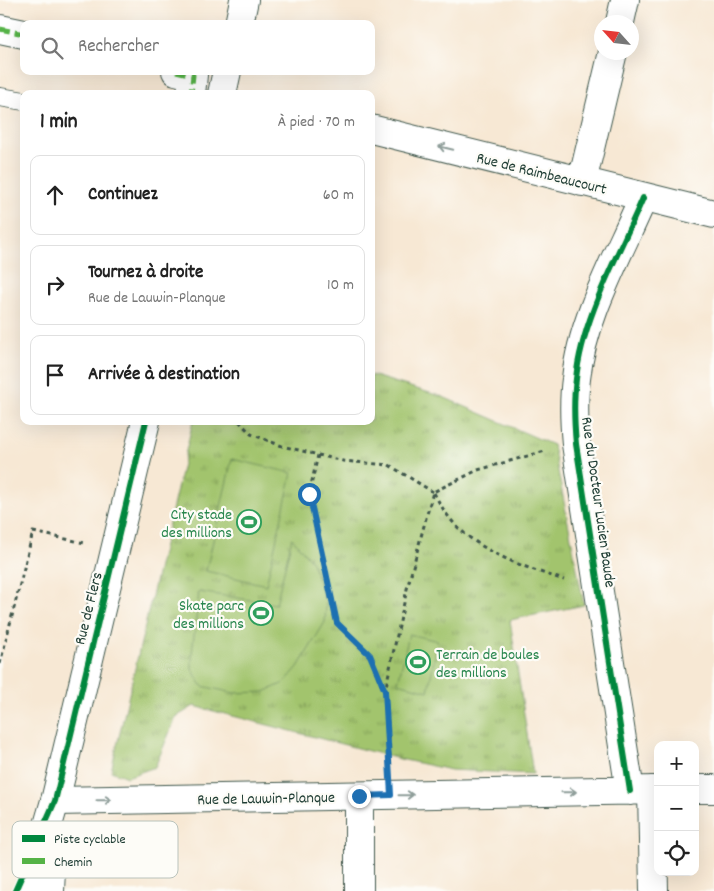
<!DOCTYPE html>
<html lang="fr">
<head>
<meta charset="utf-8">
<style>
	body { margin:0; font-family:Dekko,sans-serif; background:#f6f6f6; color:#222 }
	.controls { position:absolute; right:15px; bottom:15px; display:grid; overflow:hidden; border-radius:10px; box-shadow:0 5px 20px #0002 }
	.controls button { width:45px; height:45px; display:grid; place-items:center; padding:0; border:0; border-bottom:1px solid #e0e0e0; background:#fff; color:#222; font:25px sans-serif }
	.compass { position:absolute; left:594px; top:15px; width:45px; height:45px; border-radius:50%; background:#fff; box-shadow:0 5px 20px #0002; rotate:297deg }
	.stop { position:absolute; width:15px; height:15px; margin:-11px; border:4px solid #1f6fb2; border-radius:50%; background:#fff }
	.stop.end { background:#1f6fb2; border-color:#fff; box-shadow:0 1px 5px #0008 }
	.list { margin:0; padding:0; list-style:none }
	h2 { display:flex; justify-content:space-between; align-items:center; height:65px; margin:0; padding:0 20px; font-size:21px }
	h2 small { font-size:16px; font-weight:400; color:#767676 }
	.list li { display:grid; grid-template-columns:32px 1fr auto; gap:15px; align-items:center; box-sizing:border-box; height:80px; margin:0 10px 10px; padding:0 10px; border:1px solid #e0e0e0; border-radius:10px }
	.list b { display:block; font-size:19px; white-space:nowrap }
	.list p { margin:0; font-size:16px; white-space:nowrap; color:#767676 }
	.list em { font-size:16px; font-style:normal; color:#767676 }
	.icon { flex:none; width:28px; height:28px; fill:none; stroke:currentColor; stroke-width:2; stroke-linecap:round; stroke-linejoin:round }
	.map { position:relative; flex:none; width:714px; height:891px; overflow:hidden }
	.search { position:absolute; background:#fff; box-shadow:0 5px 20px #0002; left:20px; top:20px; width:355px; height:55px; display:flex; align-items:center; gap:12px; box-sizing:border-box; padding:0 18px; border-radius:10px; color:#767676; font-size:19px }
	.panel { position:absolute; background:#fff; box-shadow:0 5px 20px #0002; left:20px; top:90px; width:355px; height:335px; border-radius:10px }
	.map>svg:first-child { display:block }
	.grass { fill:url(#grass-tufts); stroke:#608050 }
	.pitch { fill:#a2c46d; stroke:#608050 }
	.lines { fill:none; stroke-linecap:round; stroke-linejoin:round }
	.lane-casing { stroke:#3f574c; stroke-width:20 }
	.street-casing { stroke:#3f574c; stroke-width:30 }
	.secondary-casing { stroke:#3f574c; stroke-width:30 }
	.path { stroke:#3f574c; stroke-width:3; stroke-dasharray:4 4; stroke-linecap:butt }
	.lane { stroke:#fff; stroke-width:18 }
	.street { stroke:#fff; stroke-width:28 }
	.secondary { stroke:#fff; stroke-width:28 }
	.quiet { stroke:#55b346; stroke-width:5; stroke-dasharray:10 5; stroke-linecap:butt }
	.cycleway-casing { stroke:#fdfcf7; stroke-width:9 }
	.cycleway { stroke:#00873e; stroke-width:6 }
	.oneway { stroke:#8f9e9a }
	.route { stroke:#1f6fb2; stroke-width:6 }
	.labels { text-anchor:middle; stroke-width:4.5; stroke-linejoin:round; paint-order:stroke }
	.street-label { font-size:16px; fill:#1f3d34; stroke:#fdfcf7 }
	.leisure-label { font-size:16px; fill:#27864d; stroke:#fdfcf7; text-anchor:end }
	.key { fill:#fdfcf7; stroke:#bac3bc; stroke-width:1 }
	.key-label { font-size:14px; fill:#1f3d34 }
</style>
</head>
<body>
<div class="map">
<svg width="714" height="891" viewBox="0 0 714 891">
	<defs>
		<pattern id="grass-tufts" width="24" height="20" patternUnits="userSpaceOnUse" patternTransform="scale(1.25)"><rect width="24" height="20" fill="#a2c46d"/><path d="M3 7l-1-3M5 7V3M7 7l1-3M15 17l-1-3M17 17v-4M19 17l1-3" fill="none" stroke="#83a05a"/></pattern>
	</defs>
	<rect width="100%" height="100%" fill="#fdfcf7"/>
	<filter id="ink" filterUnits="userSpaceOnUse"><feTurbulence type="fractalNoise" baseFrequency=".02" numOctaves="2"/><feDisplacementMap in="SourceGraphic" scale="10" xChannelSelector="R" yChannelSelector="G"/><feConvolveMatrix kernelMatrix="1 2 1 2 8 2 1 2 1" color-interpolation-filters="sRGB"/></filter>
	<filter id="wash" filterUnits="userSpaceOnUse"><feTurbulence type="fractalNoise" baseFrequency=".0096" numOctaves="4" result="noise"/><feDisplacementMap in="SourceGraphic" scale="20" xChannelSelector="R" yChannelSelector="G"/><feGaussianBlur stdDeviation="1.12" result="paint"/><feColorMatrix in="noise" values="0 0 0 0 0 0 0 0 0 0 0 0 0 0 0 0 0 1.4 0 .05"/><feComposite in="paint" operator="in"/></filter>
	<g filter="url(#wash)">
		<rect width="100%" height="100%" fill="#f7e8d4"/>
		<!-- grass -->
		<path class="grass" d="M371,375l72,22 110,48 31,160 -74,15 23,154 -82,-4 -51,-11 -206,-53 -18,11 -21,50 -28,10 -16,-6 82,-350h178z"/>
		<!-- pitch -->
		<path class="pitch" d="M232,459l60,14 -26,112 -60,-14z
			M292,538l20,24 14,41 -1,19 -27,45 -14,16 -20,9 -30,1 -32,-7 -10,-17v-16l7,-61 77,12z
			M409,634l29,7 -10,50 -30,-8z"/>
	</g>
	<g filter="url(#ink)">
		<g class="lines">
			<defs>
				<path id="lane" d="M0,97l24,4"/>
				<path id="street" d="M620,22l5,-22
					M0,29l24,5
					M176,71l17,4 -2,19
					M371,129l343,85
					M582,182l31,-130
					M695,789h19
					M652,790l2,101
					M630,791l-54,-347c-2,-22 -3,-43 0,-65 6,-61 43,-125 67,-181
					M359,796v95
					M55,801l603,-11"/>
				<path id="secondary" d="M239,24l5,-24
					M222,94l5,-23
					M29,891l26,-90 91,-380
					M50,891l2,-41"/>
			</defs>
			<!-- lane casing -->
			<use href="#lane" class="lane-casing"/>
			<!-- street casing -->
			<use href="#street" class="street-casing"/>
			<!-- secondary casing -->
			<use href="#secondary" class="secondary-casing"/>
			<!-- path -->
			<path class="path" d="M239,421l12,13 31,12 61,15 46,4 44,27
				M318,455l-9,39 28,129 33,32 14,35
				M434,493c4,8 9,16 14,23 26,35 76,51 116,64
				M0,664l33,-132 52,11
				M390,764l-5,-73 22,-102 26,-97 45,-22 67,-19"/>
			<!-- lane -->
			<use href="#lane" class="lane"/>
			<!-- street -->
			<use href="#street" class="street"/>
			<!-- secondary -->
			<use href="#secondary" class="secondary"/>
			<!-- quiet -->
			<path class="quiet" d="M0,29l24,5
				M176,71l17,4 -2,19"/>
			<defs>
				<path id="cycleway" d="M630,791l-54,-347c-2,-22 -3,-43 0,-65 6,-61 43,-125 67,-181
					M15,891l40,-90 91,-380"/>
			</defs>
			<!-- cycleway casing -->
			<use href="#cycleway" class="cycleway-casing"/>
			<!-- cycleway -->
			<use href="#cycleway" class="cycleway"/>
		</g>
		<!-- one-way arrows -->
		<defs><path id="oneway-shaft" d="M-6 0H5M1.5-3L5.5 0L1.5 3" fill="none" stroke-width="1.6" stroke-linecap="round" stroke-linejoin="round" transform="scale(1.25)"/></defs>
		<g class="oneway">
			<use href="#oneway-shaft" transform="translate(446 148) rotate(-166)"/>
			<use href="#oneway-shaft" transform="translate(569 792) rotate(-1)"/>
			<use href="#oneway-shaft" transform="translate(406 795) rotate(-1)"/>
			<use href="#oneway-shaft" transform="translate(104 800) rotate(-1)"/>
		</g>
	</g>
	<g class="lines" filter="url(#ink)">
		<!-- route -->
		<path class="route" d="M309,494l28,129 33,32 15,36 6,104 -32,1"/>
	</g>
	<!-- icons -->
	<defs>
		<symbol id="stadium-ring" viewBox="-11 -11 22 22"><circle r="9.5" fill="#fdfcf7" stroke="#2e9e5b" stroke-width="1.5"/><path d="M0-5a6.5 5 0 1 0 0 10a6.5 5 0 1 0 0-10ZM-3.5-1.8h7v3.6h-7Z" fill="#2e9e5b"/></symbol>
	</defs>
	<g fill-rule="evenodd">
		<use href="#stadium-ring" x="235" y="508" width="28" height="28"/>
		<use href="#stadium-ring" x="247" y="599" width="28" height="28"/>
		<use href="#stadium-ring" x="404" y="648" width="28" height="28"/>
	</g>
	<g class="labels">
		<!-- street labels -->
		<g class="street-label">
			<text transform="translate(542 172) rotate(14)" y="6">Rue de Raimbeaucourt</text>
			<text transform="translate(600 502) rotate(82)" y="6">Rue du Docteur Lucien Baude</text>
			<text transform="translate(87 608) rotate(-76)" y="6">Rue de Flers</text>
			<text transform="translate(266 797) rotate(-1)" y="6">Rue de Lauwin-Planque</text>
		</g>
		<!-- leisure labels -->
		<g class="leisure-label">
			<text x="232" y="519">City stade<tspan x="232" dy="18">des millions</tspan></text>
			<text x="244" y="610">Skate parc<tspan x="244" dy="18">des millions</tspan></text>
			<text x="436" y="659" text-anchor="start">Terrain de boules<tspan x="436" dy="18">des millions</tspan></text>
		</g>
	</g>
	<!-- legend -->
	<rect x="12" y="821" width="166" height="57" rx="8" class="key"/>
	<rect x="22" y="835" width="23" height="7" fill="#00873e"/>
	<rect x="22" y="858" width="23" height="6" fill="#55b346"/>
	<g class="key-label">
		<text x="54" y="843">Piste cyclable</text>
		<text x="54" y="866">Chemin</text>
	</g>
</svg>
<div class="controls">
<button>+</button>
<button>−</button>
<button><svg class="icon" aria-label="locate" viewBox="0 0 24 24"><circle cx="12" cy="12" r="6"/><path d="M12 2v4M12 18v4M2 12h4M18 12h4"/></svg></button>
</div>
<svg class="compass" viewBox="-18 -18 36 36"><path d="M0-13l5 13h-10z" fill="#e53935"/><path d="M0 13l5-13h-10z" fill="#767676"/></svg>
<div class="stop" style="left:309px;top:494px"></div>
<div class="stop end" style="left:359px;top:796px"></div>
<div class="search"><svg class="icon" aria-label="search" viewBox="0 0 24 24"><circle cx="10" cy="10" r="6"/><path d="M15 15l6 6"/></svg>Rechercher</div>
<section class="panel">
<h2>1 min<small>À pied · 70 m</small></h2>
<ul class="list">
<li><svg class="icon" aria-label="ahead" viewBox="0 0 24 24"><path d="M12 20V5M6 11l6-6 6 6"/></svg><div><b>Continuez</b></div><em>60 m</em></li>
<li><svg class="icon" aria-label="right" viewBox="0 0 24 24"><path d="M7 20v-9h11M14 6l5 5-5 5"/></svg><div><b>Tournez à droite</b><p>Rue de Lauwin-Planque</p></div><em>10 m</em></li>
<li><svg class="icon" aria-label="arrive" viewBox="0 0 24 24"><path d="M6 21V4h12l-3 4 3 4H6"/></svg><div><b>Arrivée à destination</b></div></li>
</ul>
</section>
</div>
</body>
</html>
